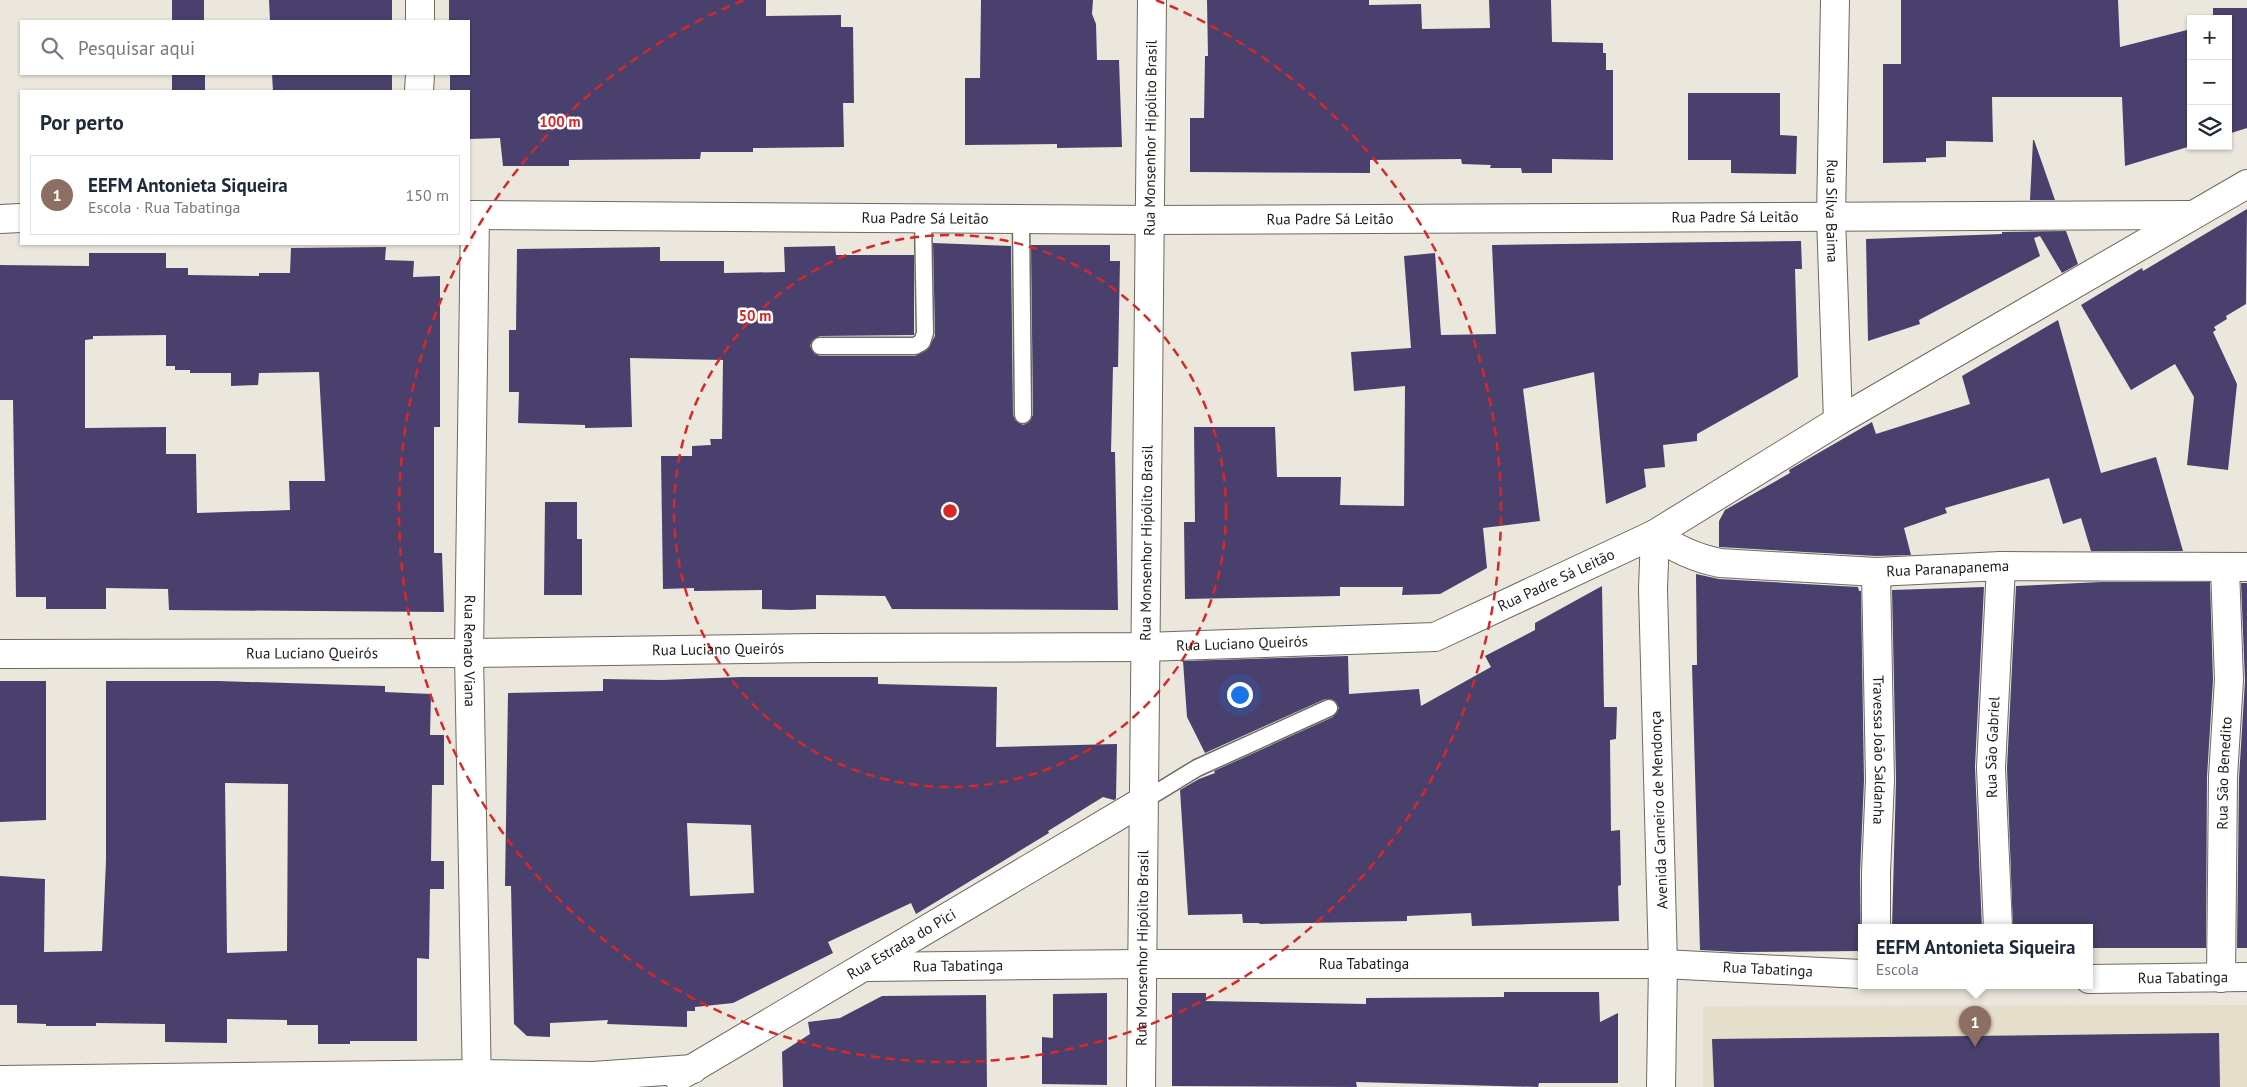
<!DOCTYPE html>
<html lang="pt">
<head>
<meta charset="utf-8">
<style>
	body { margin:0; font-family:"PT Sans",sans-serif; background:#f2f2f3; color:#1f2937 }
	.controls { position:absolute; right:15px; top:15px; display:grid; overflow:hidden; border-radius:0px; box-shadow:0 1px 4px #0004 }
	.controls button { width:45px; height:45px; display:grid; place-items:center; padding:0; border:0; border-bottom:1px solid #e0e1e3; background:#fff; color:#1f2937; font:25px sans-serif }
	.you { position:absolute; left:1239px; top:694px; width:18px; height:18px; margin:-12px; border:4px solid #fff; border-radius:50%; background:#1a73e8; box-shadow:0 0 0 8px #1a73e833 }
	.badge { display:grid; place-items:center; width:32px; height:32px; border-radius:50%; background:#111827; color:#fff; font-size:16px; font-weight:700 }
	.pin { position:absolute; translate:-50% -41px; filter:drop-shadow(0 1px 2px #0008) }
	.pin::after { content:''; position:absolute; top:26px; width:18px; height:15px; background:inherit; clip-path:polygon(0 0,100% 0,50% 100%) }
	.popup { position:absolute; left:1858px; top:924px; width:235px; height:65px; box-sizing:border-box; display:grid; place-content:center; border-radius:0px; background:#fff; filter:drop-shadow(0 1px 4px #0005); font-size:16px; white-space:nowrap; color:#747a83 }
	.popup b { font-size:19px; color:#1f2937 }
	.popup::after { content:''; position:absolute; left:50%; top:100%; margin-left:-10px; border:10px solid transparent; border-top-color:#fff }
	.list { margin:0; padding:0; list-style:none }
	h2 { display:flex; justify-content:space-between; align-items:center; height:65px; margin:0; padding:0 20px; font-size:21px }
	h2 small { font-size:16px; font-weight:400; color:#747a83 }
	.list li { display:grid; grid-template-columns:32px 1fr auto; gap:15px; align-items:center; box-sizing:border-box; height:80px; margin:0 10px 10px; padding:0 10px; border:1px solid #e0e1e3; border-radius:0px }
	.list b { display:block; font-size:19px; white-space:nowrap }
	.list p { margin:0; font-size:16px; white-space:nowrap; color:#747a83 }
	.list em { font-size:16px; font-style:normal; color:#747a83 }
	.icon { flex:none; width:28px; height:28px; fill:none; stroke:currentColor; stroke-width:2; stroke-linecap:round; stroke-linejoin:round }
	.map { position:relative; flex:none; width:2247px; height:1087px; overflow:hidden }
	.search { position:absolute; background:#fff; box-shadow:0 1px 4px #0004; left:20px; top:20px; width:450px; height:55px; display:flex; align-items:center; gap:12px; box-sizing:border-box; padding:0 18px; border-radius:0px; color:#747a83; font-size:19px }
	.panel { position:absolute; background:#fff; box-shadow:0 1px 4px #0004; left:20px; top:90px; width:450px; height:155px; border-radius:0px }
	.map>svg:first-child { display:block }
	.built { fill:#e5decb }
	.building { fill:#4a406d; fill-rule:evenodd }
	.lines { fill:none; stroke-linecap:round; stroke-linejoin:round }
	.service-casing { stroke:#6e6a60; stroke-width:19 }
	.minor-casing { stroke:#6e6a60; stroke-width:30 }
	.secondary-casing { stroke:#6e6a60; stroke-width:30 }
	.service { stroke:#fff; stroke-width:16 }
	.minor { stroke:#fff; stroke-width:28 }
	.secondary { stroke:#fff; stroke-width:28 }
	.ring { fill:none; stroke:#d62828; stroke-width:2.5; stroke-dasharray:9 6 }
	.labels { text-anchor:middle; stroke-width:5; stroke-linejoin:round; paint-order:stroke }
	.street-label { font-size:15px; fill:#1e1c18; stroke:#fff }
	.centre { fill:#d62828; stroke:#fff; stroke-width:2.5 }
	.ring-label { font-size:15px; text-anchor:middle; font-weight:bold; fill:#d62828; stroke:#fff; stroke-width:5; stroke-linejoin:round; paint-order:stroke }
</style>
</head>
<body>
<div class="map">
<svg width="2247" height="1087" viewBox="0 0 2247 1087">
	<rect width="100%" height="100%" fill="#ebe7dc"/>
	<!-- built -->
	<path class="built" d="M2247,1005v82h-544v-81z"/>
	<!-- building -->
	<path class="building" d="M172,0h32v21h-32z
		M269,0h123v21h-122z
		M449,0h317v16l75,-1v12h12l1,76h-11l1,44 -91,1v4h-52l-1,7 -131,1v6h-66l-3,-28 -31,1v-48h-19v-17h19v-53h-20z
		M981,0h112l-1,14 4,10 1,36h22l3,87 -65,1v-4l-92,1v-67h15z
		M1207,0h162v5l52,-1 1,25 68,-1 -1,-28h62l1,42 51,1v10h3v17h7v90l-61,-1v14h-30l-1,-5h-31l1,-3 -29,-1 -1,-5 -91,1v13l-180,-1v-54h14l1,-62h3z
		M1901,0h217l2,47 71,-18v117l-66,20 -3,-69h-130l1,45 -47,-1v16l-20,1v4l-43,1v-99h18z
		M2213,8h34v120l-19,6v-115h-15z
		M172,74h33v17h-33z
		M272,74h120v17h-119z
		M1688,93h92v42l17,1 -1,38 -65,-1v-13h-43z
		M2033,140h1l21,60h-25z
		M2247,209l-1,95 -20,12 1,3 -13,8 2,3 -3,2 24,52 -9,86 -41,-5 7,-68 -19,-33 -44,26 -50,-85 61,-37 1,3z
		M2066,231l12,33 -16,9 -22,-37 -6,2 6,18 -121,64 1,4 -52,17 -2,-102 136,-5v-2z
		M1801,241l1,28h-7l3,108 -101,57v7l-34,4 2,22 -21,2 2,18 -40,17 -12,-132 -71,17 17,132 -57,7 4,40 -47,26 -38,1 1,-8h-63v9l-155,3 -1,-77h11l-1,-95h81l2,50h64l-1,28 64,1 1,-120 -51,5 -3,-39 60,-4 -7,-92 31,-3 6,82 55,-1 -4,-89z
		M933,243l78,3 2,169 2,5 8,5 5,-2 5,-8 -2,-170h79v16h10l-2,106h-5l-2,85h4l3,158 -226,-1 -7,-13 -69,-1v14l-26,1 -28,-1v-19l-68,1v-3l-31,1 -2,-133h31v-10l19,-1 -1,-6h12l1,-79 -93,-2 2,69 -47,1v-3l-67,-2 1,-31h-10v-62h7l1,-81 143,-2v14h64v12l61,-1 -1,-25 51,-1 1,9h78v80l-94,1 -8,5 -2,5 5,8 5,2h95l12,-6 8,-14z
		M386,247l-1,13 29,1 -1,16 27,-1v151h-6v126h8l2,59 -275,-2 -1,-21 -62,-1v21h-60v-12h-30l-3,-197h-13v-135l89,1v-13h77v15h22v7l71,1v-3h31l1,-25zM166,335v31h9v4h15v3h41v13l27,-1 1,-12 60,-1 6,109h-36l1,29 -93,3 -1,-59h-30v-27l-81,1v-88l8,-1v-3z
		M2058,320l43,153 55,-16 27,94h-92l-10,-33 -18,6 -14,-46 -104,30 2,5 -43,15 7,27 -35,1 -157,-9v-26l6,-11 65,-37 -1,-3 83,-48 4,12 94,-30 -8,-28z
		M545,502h32v37h5v56h-38z
		M1696,574l23,5 139,8 1,4h2l3,189 -4,93 1,78 -123,1 -38,-2 -8,-285h5z
		M2101,582h109l3,98 -6,97 -1,171h-117v-20h-76l-6,-160 9,-182z
		M2241,583h6v365h-10l2,-170 6,-97z
		M1602,586l2,121h13l-1,32 -6,1 1,91 9,-1 1,55 -3,1 1,35 -147,5 -1,-13 -64,3v5l-147,3 -1,-1h-16l-1,-9 -54,1 -8,-125 19,-11 16,-6 -1,-2 119,-54 6,-9 -5,-8 -9,-1 -120,54 -18,-36 -4,-56 165,-5 1,38 70,-5 2,17 70,-39 -6,-11 50,-26v-7z
		M1984,587l-9,180 7,161h-90l4,-148 -4,-190z
		M741,677h137v7l119,3 -1,60 121,-3 -1,55 -2,1 -11,-3 -55,34 1,2 -133,81 -5,-11 -83,39 5,11 -100,50 -38,4v4h-8v16l-80,-3 1,-4 -58,3v14l-23,-1 -13,-12 -3,-138h-6l3,-193 95,-2v-12l59,1zM687,823l64,2 3,68 -64,3z
		M0,681h46v139l-46,2z
		M106,681h112l167,5v6l46,2 -1,41h14v50h-12l-1,76h13v28h-14l-1,70 -12,-1v83h-67v3h-32v-19h-31v-5l-60,-1v24l-62,-1v-18l-69,-1v3h-50v-2l-29,-1v-18h-17v-129l45,3 -1,73 58,-1 4,-90zM225,783l63,1 -1,167 -60,2z
		M1504,992h95l1,30 18,-9v70h-79l-1,4 -182,-5 1,5 -185,-1v-93h34v8l160,3v-6l138,-1z
		M1107,993v92l-65,-1v-47l11,1v-44z
		M986,995l1,92h-204l-1,-35 28,-18 -2,-12 32,-4 42,-22z
		M2219,1033l1,54h-506l-2,-48z"/>
	<g class="lines">
		<defs>
			<path id="service" d="M1021,219l2,196
				M820,346h95l7,-4 3,-9 -2,-115
				M1143,801l54,-33 132,-60"/>
			<g id="minor">
				<path id="s1" d="M1835,0l-4,217 7,204"/>
				<path d="M420,21v-21"/>
				<path d="M419,91l1,-17"/>
				<path id="s2" d="M469,215l680,5 1042,-5"/>
				<path id="s3" d="M475,215l-6,438 8,434"/>
				<path d="M0,219l21,-1"/>
				<path id="s4" d="M1876,572l4,208 -4,93v55"/>
				<path id="s5" d="M0,654l469,-1 347,-5 329,-1 290,-10 220,-103c20,15 40,24 65,29l156,9 125,-6 246,1"/>
				<path id="s6" d="M1998,928l-7,-160 10,-202"/>
				<path id="s7" d="M866,967l275,-3h522l198,10"/>
				<path id="s8" d="M2221,978l2,-201 6,-97 -4,-112"/>
				<path id="s9" d="M2089,979l158,-2"/>
				<path id="s10" d="M678,1077l465,-276"/>
				<path d="M0,1080l477,-6 116,2 100,-7"/>
			</g>
			<g id="secondary">
				<path id="s11" d="M1141,1087l11,-1087"/>
				<path d="M1661,1087l2,-123 -10,-375 2,-55 183,-113 409,-237"/>
			</g>
		</defs>
		<!-- service casing -->
		<use href="#service" class="service-casing"/>
		<!-- minor casing -->
		<use href="#minor" class="minor-casing"/>
		<!-- secondary casing -->
		<use href="#secondary" class="secondary-casing"/>
		<!-- service -->
		<use href="#service" class="service"/>
		<!-- minor -->
		<use href="#minor" class="minor"/>
		<!-- secondary -->
		<use href="#secondary" class="secondary"/>
	</g>
	<!-- distance rings -->
	<g class="ring">
		<circle cx="950" cy="511" r="276"/>
		<path d="M1156 0A551 551 0 1 1 744 0"/>
	</g>
	<g class="labels">
		<!-- street labels -->
		<g class="street-label">
			<text dy="5" stroke="none"><textPath href="#s11" startOffset="949">Rua Monsenhor Hipólito Brasil</textPath></text>
			<text dy="5" stroke="none"><textPath href="#s1" startOffset="211">Rua Silva Baima</textPath></text>
			<text dy="5" stroke="none"><textPath href="#s2" startOffset="456">Rua Padre Sá Leitão</textPath></text>
			<text dy="5" stroke="none"><textPath href="#s2" startOffset="1266">Rua Padre Sá Leitão</textPath></text>
			<text dy="5" stroke="none"><textPath href="#s2" startOffset="861">Rua Padre Sá Leitão</textPath></text>
			<text dy="5" stroke="none"><textPath href="#s11" startOffset="544">Rua Monsenhor Hipólito Brasil</textPath></text>
			<text dy="5" stroke="none"><textPath href="#s5" startOffset="1978">Rua Paranapanema</textPath></text>
			<text dy="5" stroke="none"><textPath href="#s5" startOffset="1569">Rua Padre Sá Leitão</textPath></text>
			<text dy="5" stroke="none"><textPath href="#s5" startOffset="1242">Rua Luciano Queirós</textPath></text>
			<text dy="5" stroke="none"><textPath href="#s5" startOffset="718">Rua Luciano Queirós</textPath></text>
			<text dy="5" stroke="none"><textPath href="#s3" startOffset="436">Rua Renato Viana</textPath></text>
			<text dy="5" stroke="none"><textPath href="#s5" startOffset="312">Rua Luciano Queirós</textPath></text>
			<text dy="5" stroke="none"><textPath href="#s6" startOffset="181">Rua São Gabriel</textPath></text>
			<text dy="5" stroke="none"><textPath href="#s4" startOffset="178">Travessa João Saldanha</textPath></text>
			<text dy="5" stroke="none"><textPath href="#s8" startOffset="205">Rua São Benedito</textPath></text>
			<text transform="translate(1659 810) rotate(-92)" y="5">Avenida Carneiro de Mendonça</text>
			<text dy="5" stroke="none"><textPath href="#s10" startOffset="260">Rua Estrada do Pici</textPath></text>
			<text dy="5" stroke="none"><textPath href="#s11" startOffset="139">Rua Monsenhor Hipólito Brasil</textPath></text>
			<text dy="5" stroke="none"><textPath href="#s7" startOffset="498">Rua Tabatinga</textPath></text>
			<text dy="5" stroke="none"><textPath href="#s7" startOffset="92">Rua Tabatinga</textPath></text>
			<text dy="5" stroke="none"><textPath href="#s7" startOffset="902">Rua Tabatinga</textPath></text>
			<text dy="5" stroke="none"><textPath href="#s9" startOffset="94">Rua Tabatinga</textPath></text>
		</g>
	</g>
	<circle cx="950" cy="511" r="8" class="centre"/>
	<g class="ring-label">
		<text x="560" y="127">100 m</text>
		<text x="755" y="321">50 m</text>
	</g>
</svg>
<div class="controls">
<button>+</button>
<button>−</button>
<button><svg class="icon" aria-label="layers" viewBox="0 0 24 24"><path d="M12 4l9 5-9 5-9-5zM3 14l9 5 9-5"/></svg></button>
</div>
<div class="you"></div>
<div class="pin badge" style="left:1975px;top:1047px;background:#8d6e63">1</div>
<div class="popup"><b>EEFM Antonieta Siqueira</b>Escola</div>
<div class="search"><svg class="icon" aria-label="search" viewBox="0 0 24 24"><circle cx="10" cy="10" r="6"/><path d="M15 15l6 6"/></svg>Pesquisar aqui</div>
<section class="panel">
<h2>Por perto<small></small></h2>
<ul class="list">
<li><span class="badge" style="background:#8d6e63">1</span><div><b>EEFM Antonieta Siqueira</b><p>Escola · Rua Tabatinga</p></div><em>150 m</em></li>
</ul>
</section>
</div>
</body>
</html>
